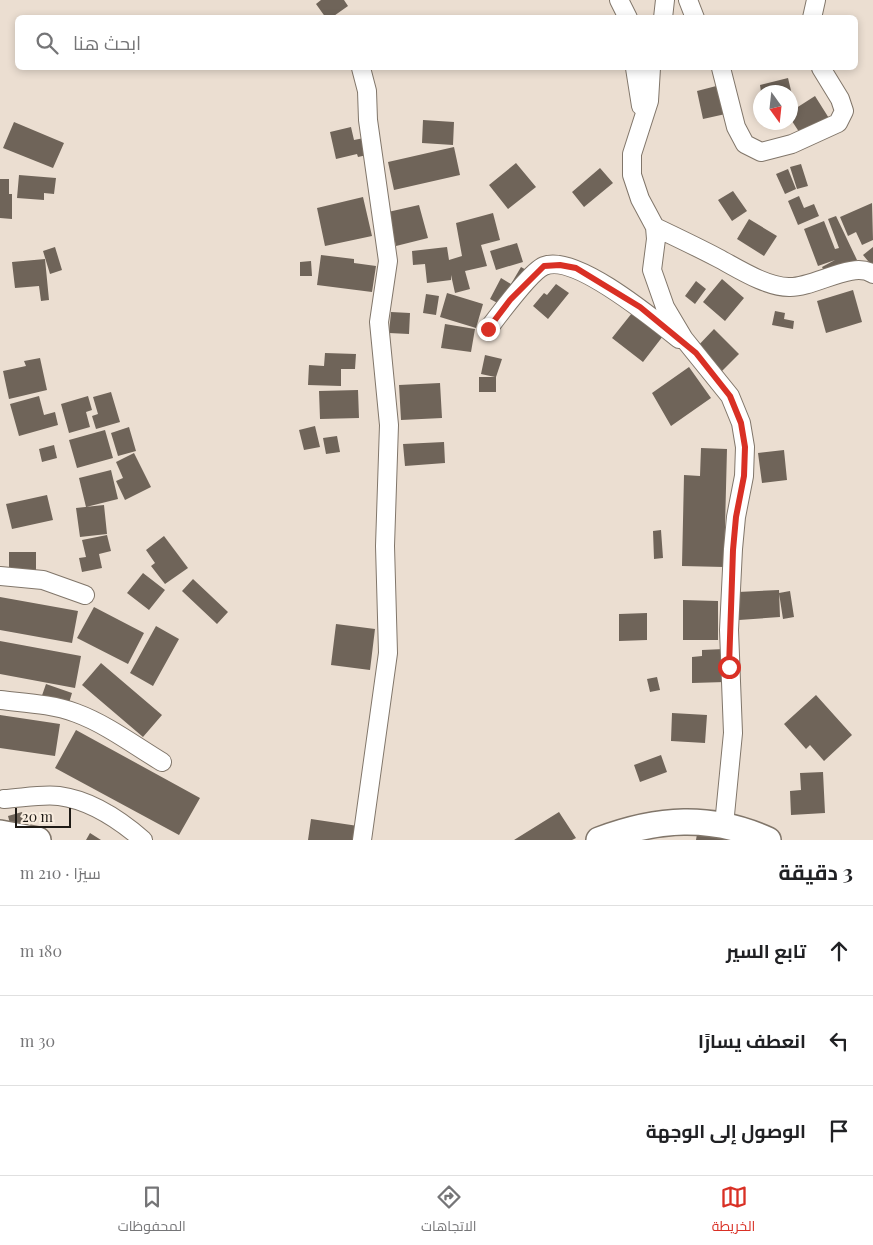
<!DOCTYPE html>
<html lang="ar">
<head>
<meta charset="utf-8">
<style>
	body { margin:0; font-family:"Playfair Display",Cairo,serif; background:#f6f6f6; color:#202124; direction:rtl }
	.compass { position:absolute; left:753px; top:85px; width:45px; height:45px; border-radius:50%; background:#fff; box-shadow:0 2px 8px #0003; rotate:165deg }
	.scale { position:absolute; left:15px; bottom:12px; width:56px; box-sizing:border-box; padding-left:5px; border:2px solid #1e1a15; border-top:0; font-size:14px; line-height:18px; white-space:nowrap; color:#1e1a15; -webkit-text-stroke:4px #f8ecde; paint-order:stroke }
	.stop { position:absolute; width:15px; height:15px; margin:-11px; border:4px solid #d93025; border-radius:50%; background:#fff }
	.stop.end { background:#d93025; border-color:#fff; box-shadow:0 1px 5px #0008 }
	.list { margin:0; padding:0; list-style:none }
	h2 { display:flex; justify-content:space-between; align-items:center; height:65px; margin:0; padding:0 20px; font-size:21px }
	h2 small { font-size:16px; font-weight:400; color:#757577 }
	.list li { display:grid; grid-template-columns:32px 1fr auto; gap:15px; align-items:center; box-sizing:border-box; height:90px; padding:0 20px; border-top:1px solid #e0e0e0 }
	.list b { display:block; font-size:19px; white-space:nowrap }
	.list em { font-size:16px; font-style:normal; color:#757577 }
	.icon { flex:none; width:28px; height:28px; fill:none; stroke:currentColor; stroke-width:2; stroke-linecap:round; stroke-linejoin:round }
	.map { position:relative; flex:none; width:873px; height:840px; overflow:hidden; direction:ltr }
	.search { position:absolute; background:#fff; box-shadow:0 2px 8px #0003; left:15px; right:15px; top:15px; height:55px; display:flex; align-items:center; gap:12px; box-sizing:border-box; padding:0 18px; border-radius:8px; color:#757577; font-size:19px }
	.sheet { height:335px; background:#fff }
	nav { display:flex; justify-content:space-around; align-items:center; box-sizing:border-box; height:70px; border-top:1px solid #e0e0e0; background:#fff; font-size:14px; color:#757577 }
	nav a { display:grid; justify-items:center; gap:2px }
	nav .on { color:#d93025 }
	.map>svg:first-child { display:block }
	.building { fill:#6f6459 }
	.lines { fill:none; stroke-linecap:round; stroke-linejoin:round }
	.street-casing { stroke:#81766a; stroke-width:20 }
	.secondary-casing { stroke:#81766a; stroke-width:28 }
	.street { stroke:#fff; stroke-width:18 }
	.secondary { stroke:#fff; stroke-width:25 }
	.route { stroke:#d93025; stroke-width:6 }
</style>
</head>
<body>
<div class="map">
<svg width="873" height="840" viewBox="0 0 873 840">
	<rect width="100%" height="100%" fill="#ebded1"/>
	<!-- building -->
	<path class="building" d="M321,0h23l4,6 -17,12h-5l-10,-14z
		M788,78l7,29 -5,1v-16h-29l-1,-7z
		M724,84l6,29 -27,6 -6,-28z
		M815,96l17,27 -27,18 -15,-23v-6z
		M423,120l31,2 -1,23 -31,-2z
		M14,122l50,21 -11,25 -50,-20z
		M351,127l3,13 10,-2 3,17 -9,2 -1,-3 -21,5 -6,-27z
		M454,147l6,28 -66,15 -6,-28z
		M516,163l20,24 -28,22 -19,-24z
		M801,164l7,22 -11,3 -7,-22z
		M600,168l13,15 -29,24 -12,-15z
		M788,169l8,20 -11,5 -9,-20z
		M19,175l37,3 -2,16 -10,-1v7l-27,-2z
		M0,179h9v15h3v25l-12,-1z
		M733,191l14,20 -15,10 -14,-21z
		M799,196l5,12 10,-4 5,12 -21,9 -10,-24z
		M363,197l9,39 -47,10 -8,-38z
		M872,203l1,37 -11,5 -6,-13 -8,4 -8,-19z
		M419,205l9,33 -32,8 -8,-34z
		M493,213l7,27 -19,5 6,21 -22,5 5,18 -15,4 -4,-18v5l-24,3 -2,-19 -12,1 -1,-14 35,-4 2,13 13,-4 -6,-33z
		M836,216l21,44 -32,13 -3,-6 13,-7 -17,6 -14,-37 20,-8 11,28 4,-1 -11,-29z
		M749,219l28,17 -13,20 -27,-17z
		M517,243l6,19 -27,8 -6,-19z
		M55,247l7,23 -12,4 -7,-23z
		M873,247v20l-10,-12z
		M321,255l33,4v4l22,3 -4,26 -55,-7z
		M45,259l4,41 -8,1 -2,-15 -24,2 -3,-26z
		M311,261l1,15h-12v-14z
		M521,267l7,4 -21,37 -17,-9 11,-21 10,6z
		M722,279l22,19 -19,23 -22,-19z
		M696,281l10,8 -11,15 -10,-8z
		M556,284l13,9 -21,26 -15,-13 11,-13 3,2z
		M853,290l9,32 -36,11 -9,-32z
		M447,293l36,11 -7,24 -36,-11z
		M426,294l13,2 -3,19 -13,-2z
		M775,311l10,2 -1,6 10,2 -1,8 -21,-4z
		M391,312l19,1 -1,21 -20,-1z
		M632,313l31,23 -20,26 -31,-24z
		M445,324l30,5 -4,23 -30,-4z
		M714,329l25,25 -20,20 -25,-24z
		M325,353l31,1 -1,15h-14v17l-33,-1 1,-20 15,1z
		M485,355l17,4 -6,18v15h-17v-15h16l-14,-3z
		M40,358l7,32 -38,9 -6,-28 23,-5 -2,-5z
		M689,367l22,31 -40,28 -19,-33z
		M440,383l2,35 -41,2 -2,-35z
		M358,390l1,28 -39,1 -1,-28z
		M111,392l9,30 -24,7 -4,-13 6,-2 -5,-17z
		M39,396l5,19 11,-3 3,13 -39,11 -9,-32z
		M88,396l4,14 -6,2 4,15 -21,6 -8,-29z
		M315,426l5,21 -16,3 -5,-20z
		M129,427l7,24 -18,5 -7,-23z
		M105,430l8,28 -36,10 -8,-28z
		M337,436l3,16 -14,2 -3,-16z
		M444,442l1,21 -40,3 -2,-22z
		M54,445l3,13 -15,4 -3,-13z
		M701,448l26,1 -3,118 -42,-1 2,-91 16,1z
		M784,450l3,30 -25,3 -4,-30z
		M134,453l17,34 -26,13 -9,-19 7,-3 -7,-16z
		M111,470l7,29 -32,8 -7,-29z
		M47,495l6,25 -41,9 -6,-25z
		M104,505l3,29 -27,3 -4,-29z
		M661,530l2,28 -9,1 -1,-28z
		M107,535l4,16 -12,3 3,14 -20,4 -3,-14 7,-1 -4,-17z
		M164,536l24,32 -23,16 -14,-18 4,-3 -9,-13z
		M9,552h27v24h-27z
		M143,573l22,17 -16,20 -22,-17z
		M193,579l35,33 -11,12 -35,-33z
		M779,590l1,27 -41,3 -1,-28z
		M790,591l4,26 -11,2 -4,-26z
		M0,597l78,14 -6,32 -72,-13z
		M683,600l35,1v39h-35z
		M94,607l50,26 -16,31 -51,-26z
		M647,613v27l-28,1v-27z
		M336,624l39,5 -5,41 -39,-5z
		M156,626l23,13 -26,47 -23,-13z
		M0,641l81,15 -6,32 -75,-14z
		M724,649l1,33 -33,1v-26l10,-1v-6z
		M101,663l61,52 -19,22 -61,-52z
		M657,677l3,13 -10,2 -3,-13z
		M46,684l26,9 -6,20 -27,-9z
		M816,695l36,40 -28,26 -14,-16 -4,4 -22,-25z
		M672,713l35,2 -2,28 -34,-2z
		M0,715l60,9 -5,32 -55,-8z
		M76,730l124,68 -21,37 -124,-67z
		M661,755l6,17 -27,10 -6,-17z
		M823,772l2,41 -34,2 -1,-24 11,-1 -1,-17z
		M22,812l5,20 -14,3 -5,-19z
		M559,812l17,26 -4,2h-58z
		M311,819l47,7 -2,14h-48z
		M90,833l11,7h-15z
		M697,834l27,3v3h-28z"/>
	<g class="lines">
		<defs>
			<path id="street" d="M619,0l9,18
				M688,0l7,18
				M663,18l2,-18
				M812,18l4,-18
				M361,68l6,23 1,29 20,141 -9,61 10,103 -4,121 3,107 -26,187
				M635,68l6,38
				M651,68l-2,33 -17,53v21l8,24 15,28 1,12 -4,31 13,37 19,32 46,57 11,27 4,24 -1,29 -8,41 -3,32 -4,81 4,103 -9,92
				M721,68l15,59 9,17 16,8 31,-8 46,-21 6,-12 -4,-12 -19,-31
				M655,227c21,10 42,20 63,31 19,10 48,29 71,29 25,1 64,-27 84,-13
				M488,329c11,-14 42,-57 56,-63 31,-13 111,54 135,73
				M0,576l43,4 42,15
				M0,700c25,3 52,4 76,13 30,11 58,32 86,49
				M4,799c18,-1 38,-5 55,-3 31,4 61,24 84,44"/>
			<path id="secondary" d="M0,833l38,7
				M599,840c58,-22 112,-26 169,0"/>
		</defs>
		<!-- street casing -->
		<use href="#street" class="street-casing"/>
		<!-- secondary casing -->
		<use href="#secondary" class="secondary-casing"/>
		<!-- street -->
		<use href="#street" class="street"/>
		<!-- secondary -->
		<use href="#secondary" class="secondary"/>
	</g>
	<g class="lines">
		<!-- route -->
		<path class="route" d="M488,329l22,-29 34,-34 16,-1 16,3 64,39 56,46 34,43 11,27 4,24 -1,29 -8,41 -3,33 -4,117"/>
	</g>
</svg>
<svg class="compass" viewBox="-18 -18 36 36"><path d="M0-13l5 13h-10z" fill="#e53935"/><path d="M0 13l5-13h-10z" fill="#757577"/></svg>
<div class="scale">20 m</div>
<div class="stop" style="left:729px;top:667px"></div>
<div class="stop end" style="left:488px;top:329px"></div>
<div class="search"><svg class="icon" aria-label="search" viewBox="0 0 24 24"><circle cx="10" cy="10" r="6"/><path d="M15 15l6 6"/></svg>ابحث هنا</div>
</div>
<section class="sheet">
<h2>3 دقيقة<small>سيرًا · 210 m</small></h2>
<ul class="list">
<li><svg class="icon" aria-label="ahead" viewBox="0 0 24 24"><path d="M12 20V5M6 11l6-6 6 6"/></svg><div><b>تابع السير</b></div><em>180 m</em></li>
<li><svg class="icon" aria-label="left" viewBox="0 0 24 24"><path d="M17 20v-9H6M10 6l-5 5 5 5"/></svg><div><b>انعطف يسارًا</b></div><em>30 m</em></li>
<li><svg class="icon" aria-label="arrive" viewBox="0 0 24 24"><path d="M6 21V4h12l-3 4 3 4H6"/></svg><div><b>الوصول إلى الوجهة</b></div></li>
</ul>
</section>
<nav>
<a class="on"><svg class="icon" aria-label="map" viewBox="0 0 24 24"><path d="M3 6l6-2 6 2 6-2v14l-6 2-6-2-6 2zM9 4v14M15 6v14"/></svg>الخريطة</a>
<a><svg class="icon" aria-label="directions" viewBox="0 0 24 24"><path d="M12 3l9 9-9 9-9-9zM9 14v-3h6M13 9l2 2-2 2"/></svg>الاتجاهات</a>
<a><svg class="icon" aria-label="saved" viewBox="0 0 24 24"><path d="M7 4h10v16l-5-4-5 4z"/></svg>المحفوظات</a>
</nav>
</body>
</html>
